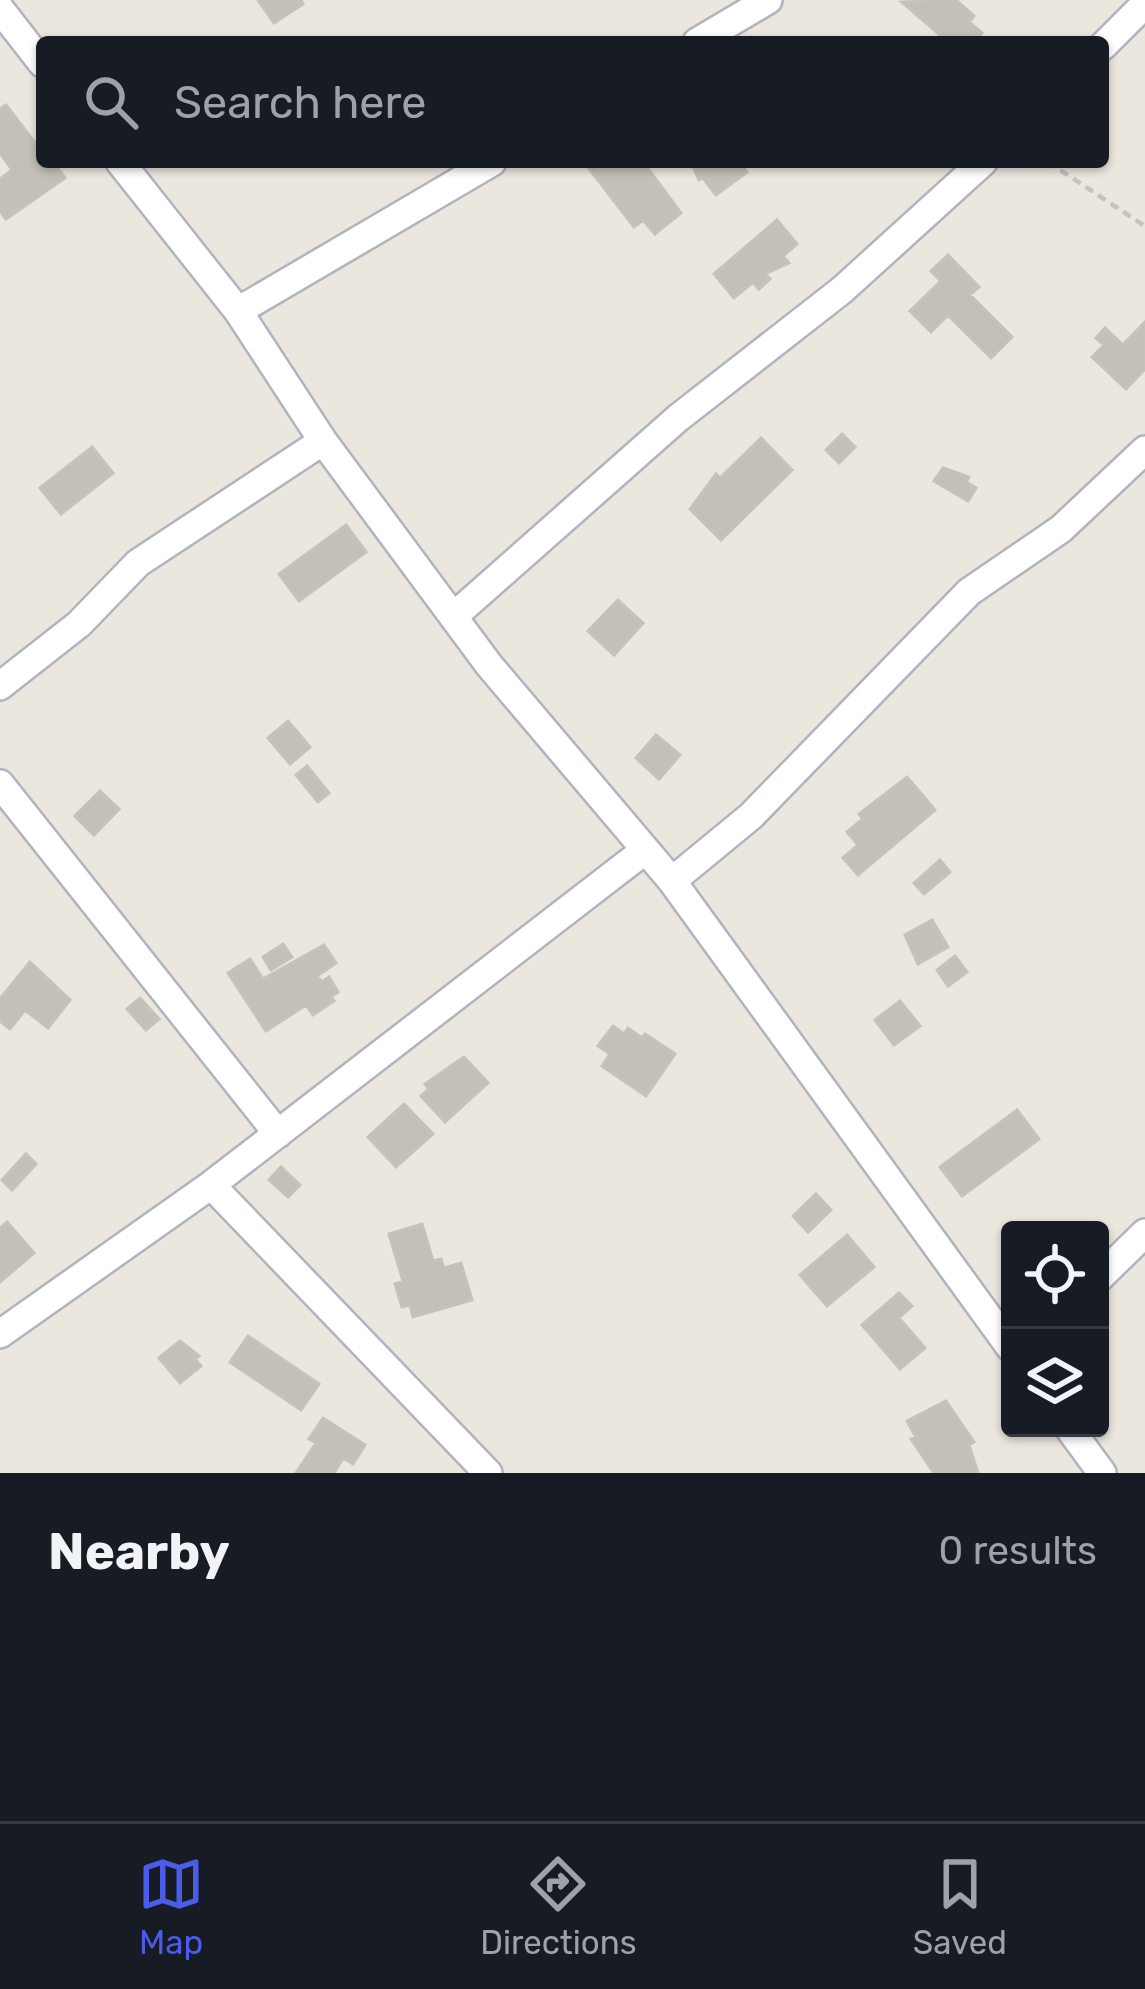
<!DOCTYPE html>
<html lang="en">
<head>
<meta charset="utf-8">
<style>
	body { margin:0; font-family:Rubik,sans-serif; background:#20242c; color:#f1f3f6 }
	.controls { position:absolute; right:36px; bottom:36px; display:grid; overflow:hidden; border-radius:12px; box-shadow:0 3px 9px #0004 }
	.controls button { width:108px; height:108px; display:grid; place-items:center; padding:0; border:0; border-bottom:3px solid #363941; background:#171b24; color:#f1f3f6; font:60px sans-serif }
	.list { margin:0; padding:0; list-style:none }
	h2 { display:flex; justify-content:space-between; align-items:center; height:156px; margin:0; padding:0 48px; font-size:51px }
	h2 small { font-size:39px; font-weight:400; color:#9ea1a6 }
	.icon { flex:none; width:66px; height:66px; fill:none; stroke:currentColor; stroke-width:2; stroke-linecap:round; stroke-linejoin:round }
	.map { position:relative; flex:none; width:1145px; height:1473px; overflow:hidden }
	.search { position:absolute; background:#171b24; box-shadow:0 3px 9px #0004; left:36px; right:36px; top:36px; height:132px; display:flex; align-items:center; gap:30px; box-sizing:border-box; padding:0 42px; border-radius:12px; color:#9ea1a6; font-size:45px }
	.sheet { height:348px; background:#171b24 }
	nav { display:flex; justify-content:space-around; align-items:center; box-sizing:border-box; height:168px; border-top:3px solid #363941; background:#171b24; font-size:33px; color:#9ea1a6 }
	nav a { display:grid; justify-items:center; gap:6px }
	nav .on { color:#4b5ceb }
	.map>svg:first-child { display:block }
	.building { fill:#c4c0b9; stroke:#c6c2b7; stroke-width:3 }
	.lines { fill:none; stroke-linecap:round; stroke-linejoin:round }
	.street-casing { stroke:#b1b3bd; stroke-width:32 }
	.path { stroke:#c3c3c3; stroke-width:4.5; stroke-dasharray:9 6; stroke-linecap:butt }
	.street { stroke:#fff; stroke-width:27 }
</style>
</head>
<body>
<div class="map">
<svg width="1145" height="1473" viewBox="0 0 1145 1473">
	<rect width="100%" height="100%" fill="#ebe6de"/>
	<!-- building -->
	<path class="building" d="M258,0h43l2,4 -29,19z
		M956,0l18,16 -5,6 13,11 -7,9h-27l-46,-40z
		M6,105l36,47v10h11l12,16 -59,41 -6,-8v-32l12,-9 -12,-17v-44z
		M584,162h59l38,51 -26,21 -12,-14 -9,7z
		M691,162h48l8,10 -31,23 -13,-17 -4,2z
		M777,220l20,24 -14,12 6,7 -24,11 5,5 -11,10 -6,-7 -19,16 -20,-24z
		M948,255l31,32 -9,8 42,42 -21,21 -43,-43 -17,17 -21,-21 31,-30 -10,-10z
		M1145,322v47l-19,20 -34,-32 12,-12 -8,-7 9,-10 18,17z
		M842,434l13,13 -16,16 -13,-13z
		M761,438l31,32 -71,70 -31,-31 26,-35 4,4z
		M92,447l21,26 -52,41 -21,-26z
		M943,468l26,9 -3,5 10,6 -8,13 -34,-20z
		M346,525l20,27 -67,49 -20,-27z
		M618,600l25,23 -29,32 -26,-24z
		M288,721l22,26 -20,17 -22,-26z
		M656,735l24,20 -21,24 -23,-21z
		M307,766l22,27 -11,9 -22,-27z
		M907,777l28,33 -77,65 -15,-17 15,-13 -11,-13 16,-13 -4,-5z
		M100,791l19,18 -25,26 -19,-19z
		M940,860l10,12 -26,22 -10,-11z
		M932,920l16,27 -30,17 -13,-29z
		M283,944l9,13 -21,13 -8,-13z
		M324,945l12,18 -19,13 5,6 7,-5 9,15 -7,5 3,4 -21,14 -7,-10 -40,26 -38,-58 22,-14 13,20z
		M955,956l12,16 -19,14 -11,-16z
		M30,962l40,38 -22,28 -23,-18 -15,19 -10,-8v-22z
		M140,998l19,21 -13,11 -19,-21z
		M900,1001l20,25 -26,19 -19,-25z
		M613,1026l11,8 4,-6 14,10 3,-4 30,20 -29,42 -44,-30 8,-12 -12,-8z
		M464,1057l24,26 -43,39 -24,-26 8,-7 -4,-5z
		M404,1104l29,30 -37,33 -28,-30z
		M1017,1110l22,29 -77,57 -22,-29z
		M26,1154l10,10 -24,26 -10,-10z
		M281,1167l19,18 -12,12 -19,-17z
		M816,1194l15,16 -23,22 -15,-16z
		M7,1222l27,31 -34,29v-54z
		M422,1224l11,37 8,-2 3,9 17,-5 11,37 -59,17 -3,-12 -8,2 -7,-23 8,-3 -14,-47z
		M847,1235l27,32 -47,39 -27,-31z
		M899,1293l13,13 -13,12 26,30 -25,21 -38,-44z
		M248,1336l71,48 -18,26 -71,-48z
		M180,1341l19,15 -4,3 6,7 -21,17 -21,-25z
		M946,1401l28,41 -5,3 9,28h-44l-23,-34 5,-2 -9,-16z
		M323,1418l42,27 -12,19 -10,-6 -9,15h-38l20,-30 -7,-4z"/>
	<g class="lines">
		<defs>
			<path id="street" d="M0,9l42,54
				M697,42l71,-42
				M1103,46l42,-42
				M120,162l118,149 85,130 166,224 183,216 338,466
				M238,311l254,-149
				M454,616l224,-198 164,-128 141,-128
				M0,686l79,-62 59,-61 185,-122
				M0,784l278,350
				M672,881l79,-65 218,-224 92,-63 84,-79
				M211,1185l277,288
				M1100,1277l45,-44
				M0,1334l211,-149 433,-334
				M1069,1428l33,45"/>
		</defs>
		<!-- street casing -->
		<use href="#street" class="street-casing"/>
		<!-- path -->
		<path class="path" d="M1048,162l97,64"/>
		<!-- street -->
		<use href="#street" class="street"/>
	</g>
</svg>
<div class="controls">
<button><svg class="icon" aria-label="locate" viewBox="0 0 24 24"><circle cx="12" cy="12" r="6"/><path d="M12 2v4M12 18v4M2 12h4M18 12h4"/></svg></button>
<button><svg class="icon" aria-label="layers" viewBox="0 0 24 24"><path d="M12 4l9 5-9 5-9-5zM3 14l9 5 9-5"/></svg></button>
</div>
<div class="search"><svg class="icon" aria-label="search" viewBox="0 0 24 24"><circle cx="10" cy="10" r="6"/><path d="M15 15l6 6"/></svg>Search here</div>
</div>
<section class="sheet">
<h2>Nearby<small>0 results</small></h2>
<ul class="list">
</ul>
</section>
<nav>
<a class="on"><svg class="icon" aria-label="map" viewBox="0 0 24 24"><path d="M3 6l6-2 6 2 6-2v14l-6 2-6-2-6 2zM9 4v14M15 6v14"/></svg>Map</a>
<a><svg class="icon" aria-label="directions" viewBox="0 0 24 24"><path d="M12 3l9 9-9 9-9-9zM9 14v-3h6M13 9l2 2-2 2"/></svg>Directions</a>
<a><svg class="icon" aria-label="saved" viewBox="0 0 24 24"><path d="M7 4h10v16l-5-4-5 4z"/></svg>Saved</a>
</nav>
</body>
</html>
